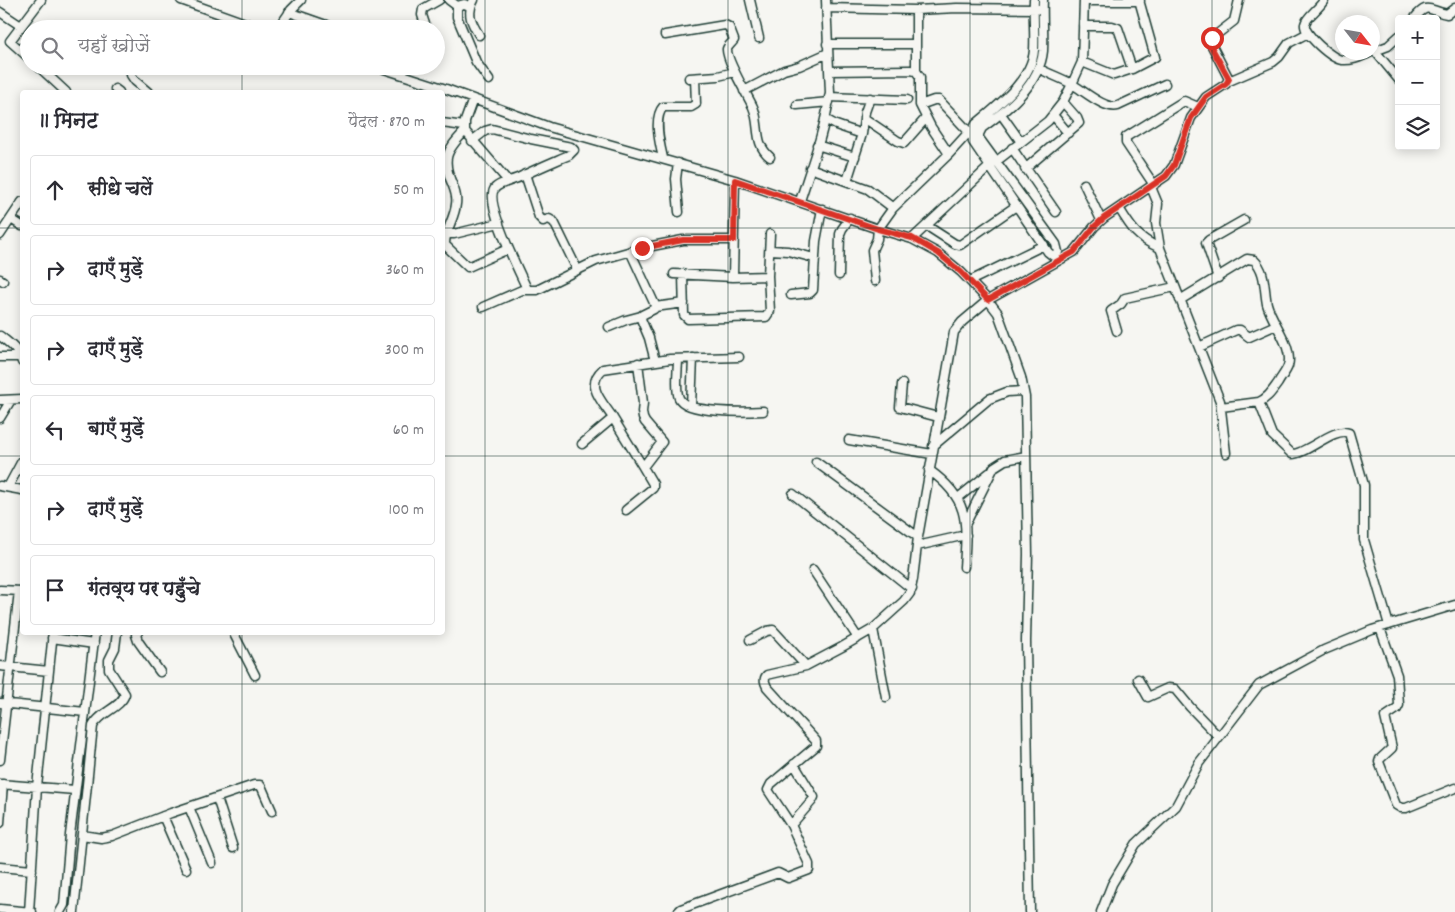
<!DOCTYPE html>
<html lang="hi">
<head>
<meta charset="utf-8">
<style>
	body { margin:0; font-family:Dekko,"Playpen Sans Deva",sans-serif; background:#f2f2f3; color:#2b2b33 }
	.controls { position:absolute; right:15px; top:15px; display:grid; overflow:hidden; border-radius:5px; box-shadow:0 2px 12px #0003 }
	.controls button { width:45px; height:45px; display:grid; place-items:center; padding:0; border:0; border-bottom:1px solid #e1e1e2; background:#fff; color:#2b2b33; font:25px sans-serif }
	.compass { position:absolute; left:1335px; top:15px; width:45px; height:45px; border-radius:50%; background:#fff; box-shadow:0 2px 12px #0003; rotate:121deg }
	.stop { position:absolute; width:15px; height:15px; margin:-11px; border:4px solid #d93025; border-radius:50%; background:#fff }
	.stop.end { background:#d93025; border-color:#fff; box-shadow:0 1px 5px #0008 }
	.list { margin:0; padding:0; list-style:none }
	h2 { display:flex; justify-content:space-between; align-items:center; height:65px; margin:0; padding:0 20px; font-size:21px }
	h2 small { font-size:16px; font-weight:400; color:#7c7c81 }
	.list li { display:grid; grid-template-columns:32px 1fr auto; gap:15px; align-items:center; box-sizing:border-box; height:70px; margin:0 10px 10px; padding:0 10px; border:1px solid #e1e1e2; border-radius:5px }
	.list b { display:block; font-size:19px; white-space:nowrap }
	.list em { font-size:16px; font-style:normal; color:#7c7c81 }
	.icon { flex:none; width:28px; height:28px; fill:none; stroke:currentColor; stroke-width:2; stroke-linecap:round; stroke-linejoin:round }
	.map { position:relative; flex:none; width:1455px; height:912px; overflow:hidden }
	.search { position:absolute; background:#fff; box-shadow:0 2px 12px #0003; left:20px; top:20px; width:425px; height:55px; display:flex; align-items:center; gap:12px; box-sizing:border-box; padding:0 18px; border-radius:28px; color:#7c7c81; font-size:19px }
	.panel { position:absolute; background:#fff; box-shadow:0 2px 12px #0003; left:20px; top:90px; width:425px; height:545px; border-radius:5px }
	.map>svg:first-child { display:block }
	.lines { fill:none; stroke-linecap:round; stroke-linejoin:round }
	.minor-casing { stroke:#1f3d34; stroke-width:11 }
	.minor { stroke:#f6f6f2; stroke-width:8 }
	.route { stroke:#d93025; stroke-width:6 }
	.grid { fill:none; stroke:#1f3d34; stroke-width:1; stroke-opacity:0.55 }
</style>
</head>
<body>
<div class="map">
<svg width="1455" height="912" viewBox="0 0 1455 912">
	<rect width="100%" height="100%" fill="#f6f6f2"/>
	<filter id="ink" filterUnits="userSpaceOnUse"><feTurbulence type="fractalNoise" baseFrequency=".02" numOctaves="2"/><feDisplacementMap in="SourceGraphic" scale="10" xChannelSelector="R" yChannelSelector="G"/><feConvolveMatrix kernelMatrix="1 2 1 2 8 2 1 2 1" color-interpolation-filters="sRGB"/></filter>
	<g filter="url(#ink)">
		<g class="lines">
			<defs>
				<path id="minor" d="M181,0l81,29
					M449,0l8,6 7,-2 6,2
					M474,0c-8,13 -2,24 5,35
					M750,0l9,38
					M1034,0c-1,17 1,34 0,50 -2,30 -37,56 -58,74l-4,8 1,10 75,110 5,4 5,-4 -2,-8 -77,-106v-4l3,-6c25,-18 58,-44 61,-77 1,-17 -1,-34 0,-51
					M1324,0c-4,8 -18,17 -19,24 -2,10 27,35 37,36 11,1 20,-4 30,-8
					M1084,1h56
					M457,6v11l19,45 13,18
					M826,8l90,2 41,-2 81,1
					M0,12l21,14
					M289,12l37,13
					M1414,19c14,-18 15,-8 33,-5l8,-6
					M425,24l-3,-9 1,-6 16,-9
					M1083,26h29l6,2 14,41
					M278,29l13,-19 10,-10
					M665,35l60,-10 4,2 5,13c-2,3 -6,6 -7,9 -1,11 21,47 26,58 8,18 0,36 17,50
					M827,44h89
					M1375,51l24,29
					M1372,52l16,-6 11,-10
					M29,58l-19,-17 31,-41
					M1082,62l32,13 18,-6 23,-12 -16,-57
					M38,66l28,26
					M134,66l-3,4v5l4,6 13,11
					M375,66l71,23 103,38 186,53 143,49 34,10 26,14 23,19 27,28 10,13 23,64 4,20 3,157 -2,87 4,271
					M1038,68c11,6 23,10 34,16 11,6 33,26 46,22l47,-22
					M829,71l81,-1 6,1 4,6v28l11,22 18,27
					M916,71v-61
					M689,78l29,-2 17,-4
					M1229,81l44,-19 6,-5 10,-14 19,-10
					M115,89l4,3
					M744,91l40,-21 15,-4 29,-13
					M829,97l78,3
					M473,99l-8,22v10l43,50
					M797,105l32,-3
					M920,105l14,-5h5l32,34
					M1001,114l20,28
					M1053,115l15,18
					M864,118l34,23 6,2 22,-25
					M825,119l11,6 26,9
					M442,123l22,3
					M465,131c-19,20 -24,28 -12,55 2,5 4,12 3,18 -1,14 -12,28 -11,41l23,22 40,-18
					M472,141l13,-10 7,-2 39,10 40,8 3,3 -5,5c-16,7 -33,14 -49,22 -8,4 -19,5 -25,11 -12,13 25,85 32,101
					M817,145l38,12
					M1012,148l44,64
					M663,158c-3,-13 -10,-40 0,-51h28l5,-3 -1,-26
					M678,163l-2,16 3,33
					M810,168l58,21 25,19
					M1025,169l54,-46 -2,-5 -14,-16
					M525,174l14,43 4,4 6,-2 5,3 23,47
					M847,181l15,-47 3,-22 5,-14
					M1084,184l17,36
					M1154,185l-28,-42v-6l58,-36 14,6
					M1151,187l7,17 -2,19 4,25 60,153 6,52
					M800,201c11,-35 25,-71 30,-108l-4,-93
					M1119,208c12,20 18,30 41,40
					M11,219l11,7
					M927,226l28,18 5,1 56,-39
					M447,234h7l45,-11
					M0,235l22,-33
					M912,239l77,-72 59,-46 15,-19 9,-18 10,-22 2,-62
					M770,250l18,1 26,7
					M630,251l25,54 -1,4 -12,6 -1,4 8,19 6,23
					M674,274l59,3 35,-1
					M683,274l1,41 4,4 78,-2 4,-6 -2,-35 2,-42
					M839,275l1,-41 2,-5 8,-11
					M733,277l2,-97
					M1218,278l-12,-35 3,-3 35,-20
					M0,279l3,2
					M875,281l-3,-31 5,-11 1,-10 15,-21 56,-54 20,-22
					M970,281l74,-36
					M791,295l19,-2 3,-3 3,-49 6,-32
					M1180,300l67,-41 7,1c12,11 10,30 13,44 5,19 27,43 21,62 -2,6 -7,11 -10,17 -6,8 -10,15 -19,19l-38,5
					M483,307l39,-17h15l59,-29 46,-13 41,-8h51
					M655,307l29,-4
					M609,327l17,-7 15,-4
					M1117,331l-6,-20 10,-7 4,-6 50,-11
					M0,336c9,7 19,14 22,26
					M1199,347l37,-17h4l9,7 27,-12
					M0,357h22
					M678,359c0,10 -3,31 1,39 7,16 68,14 84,13
					M902,384l-2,23 38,10
					M0,400l22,-1
					M1259,402l13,33 20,19c15,0 43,-28 57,-21l15,52v55l25,85
					M691,406l2,-48
					M0,418l11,-18
					M613,418l30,49 19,-25 -17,-20 -2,-4 -1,-6 1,-9 -5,-40
					M849,440l83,14
					M582,444l31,-26c-10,-16 -29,-32 -10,-49l67,-10 69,-2
					M933,446l56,-47 18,-7 16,-1
					M816,462l102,75
					M929,470c41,29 38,52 35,97
					M0,486l22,4
					M8,487l14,-26
					M793,494l119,95
					M958,498l31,-25
					M626,510l27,-22v-4l-10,-17
					M966,523l28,-56 11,-7 21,-4
					M917,546l49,-11
					M813,570l45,68
					M0,590l22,1
					M1380,628l17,47 2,30 -2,4 -12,8 7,31 -12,11 -1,3 17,43 5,3h5l49,-20
					M873,629l13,68
					M138,632l-2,3 2,6 22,31
					M233,632l22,43
					M52,638l42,6
					M750,640l17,-9 6,-1 33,36
					M0,666l49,5
					M1138,679l10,18 20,-9 7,1 15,18 29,30
					M0,703l85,9
					M0,760l19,-169
					M0,784l75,6
					M217,798l16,50
					M189,807l23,56
					M163,816l23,53
					M0,823l3,-39
					M791,825l21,-24 2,-4 -20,-33
					M82,835l19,3 11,-2 59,-23 83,-28h6l2,3 10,23
					M0,867l32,3
					M0,909l32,3
					M29,912l8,-125 16,-155
					M60,912l4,-7 6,-70 25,-203
					M74,912l19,-186c7,-14 28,-18 32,-32l-16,-25v-9l6,-12 2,-16
					M678,912l3,-3 97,-36 10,5 21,-8v-6l-18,-39 -23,-35 3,-6 45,-38v-5l-49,-54c-2,-4 -4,-8 0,-12l39,-9 36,-19 31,-18 31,-28 6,-8 3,-14 5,-42 36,-205 8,-10 26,-22 86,-48 20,-25 10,-9 62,-42 8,-11 17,-47 15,-21 20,-13 3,-5 -19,-37 2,-4 22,-17 5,-21
					M1101,912l11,-28 24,-40 40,-38 23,-43 60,-78 65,-35 48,-20 83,-25"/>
			</defs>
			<!-- minor casing -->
			<use href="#minor" class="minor-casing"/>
			<!-- minor -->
			<use href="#minor" class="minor"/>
		</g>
	</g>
	<g class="lines" filter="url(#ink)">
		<!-- route -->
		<path class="route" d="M642,248l41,-8h51l1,-60 143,49 34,9 26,15 23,19 27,28 86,-48 20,-25 10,-9 62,-42 8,-11 17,-47 15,-21 20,-13 3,-5 -19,-34 2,-7"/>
	</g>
	<!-- grid -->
	<path class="grid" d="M242,0v29M485,0v912M728,0v912M970,0v912M1212,0v912M242,66v26M0,228h22M442,228h1013M0,456h22M442,456h1013M242,632v280M0,684h1455"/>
</svg>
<div class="controls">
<button>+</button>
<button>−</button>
<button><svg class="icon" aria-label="layers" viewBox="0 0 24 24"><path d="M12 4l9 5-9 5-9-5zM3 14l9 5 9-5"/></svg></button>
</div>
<svg class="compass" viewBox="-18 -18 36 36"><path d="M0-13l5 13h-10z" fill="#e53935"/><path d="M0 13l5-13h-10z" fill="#7c7c81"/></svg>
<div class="stop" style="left:1212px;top:38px"></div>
<div class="stop end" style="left:642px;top:248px"></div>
<div class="search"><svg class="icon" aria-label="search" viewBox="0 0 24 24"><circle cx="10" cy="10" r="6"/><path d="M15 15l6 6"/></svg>यहाँ खोजें</div>
<section class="panel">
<h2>11 मिनट<small>पैदल · 870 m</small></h2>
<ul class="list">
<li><svg class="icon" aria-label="ahead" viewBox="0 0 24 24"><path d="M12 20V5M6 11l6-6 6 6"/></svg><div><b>सीधे चलें</b></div><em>50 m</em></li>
<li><svg class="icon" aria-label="right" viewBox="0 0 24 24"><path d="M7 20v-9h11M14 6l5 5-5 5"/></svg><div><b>दाएँ मुड़ें</b></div><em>360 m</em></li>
<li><svg class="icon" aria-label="right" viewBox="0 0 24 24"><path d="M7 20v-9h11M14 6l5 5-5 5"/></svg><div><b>दाएँ मुड़ें</b></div><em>300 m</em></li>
<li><svg class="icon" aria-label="left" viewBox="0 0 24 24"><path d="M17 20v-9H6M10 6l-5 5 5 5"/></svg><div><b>बाएँ मुड़ें</b></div><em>60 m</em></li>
<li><svg class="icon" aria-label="right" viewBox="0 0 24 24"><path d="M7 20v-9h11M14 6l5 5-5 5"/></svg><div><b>दाएँ मुड़ें</b></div><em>100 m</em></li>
<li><svg class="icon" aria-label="arrive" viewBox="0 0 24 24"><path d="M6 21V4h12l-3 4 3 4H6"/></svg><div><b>गंतव्य पर पहुँचे</b></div></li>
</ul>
</section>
</div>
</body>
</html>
